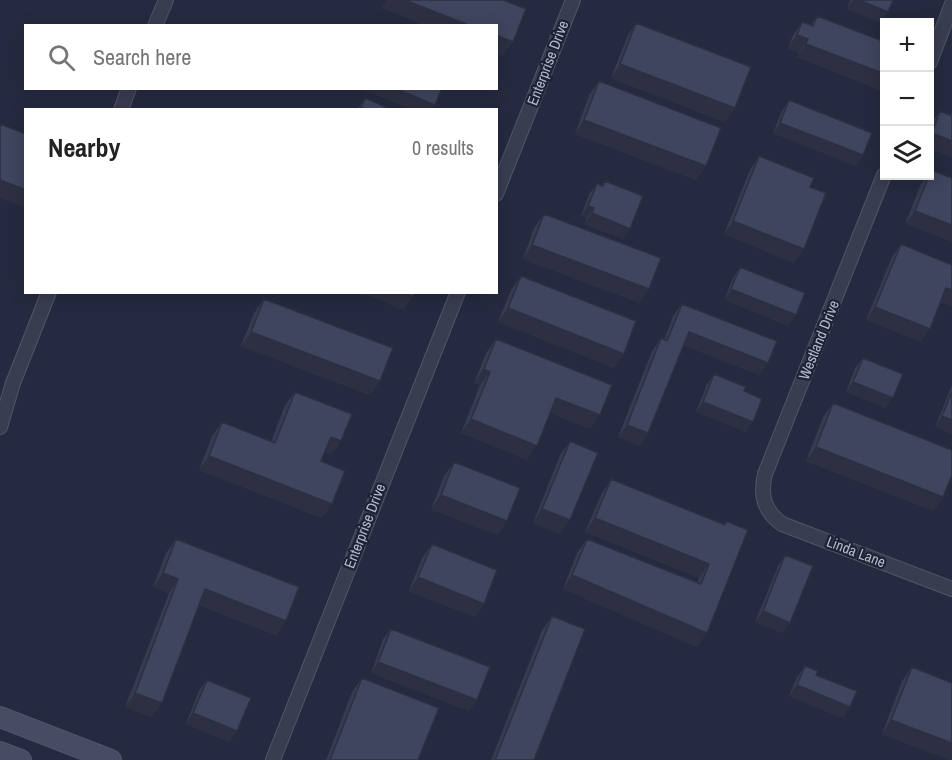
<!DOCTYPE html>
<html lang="en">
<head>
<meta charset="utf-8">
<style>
	body { margin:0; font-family:"Archivo Narrow",sans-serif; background:#f2f2f2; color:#222 }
	.controls { position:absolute; right:18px; top:18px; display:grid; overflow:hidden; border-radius:0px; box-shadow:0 3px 15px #0003 }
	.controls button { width:54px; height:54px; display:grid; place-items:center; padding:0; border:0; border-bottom:2px solid #e0e0e0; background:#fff; color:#222; font:30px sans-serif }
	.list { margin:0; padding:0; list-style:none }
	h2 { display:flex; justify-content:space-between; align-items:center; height:78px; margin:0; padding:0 24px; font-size:26px }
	h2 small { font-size:20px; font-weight:400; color:#767676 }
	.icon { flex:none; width:33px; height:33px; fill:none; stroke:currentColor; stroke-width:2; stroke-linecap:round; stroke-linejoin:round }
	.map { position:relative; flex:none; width:952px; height:760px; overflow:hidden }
	.search { position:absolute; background:#fff; box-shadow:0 3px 15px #0003; left:24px; top:24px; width:474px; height:66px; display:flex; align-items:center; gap:15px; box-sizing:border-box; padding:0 21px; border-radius:0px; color:#767676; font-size:22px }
	.panel { position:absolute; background:#fff; box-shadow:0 3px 15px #0003; left:24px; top:108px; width:474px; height:186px; border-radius:0px }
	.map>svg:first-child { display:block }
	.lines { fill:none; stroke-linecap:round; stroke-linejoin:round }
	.street-casing { stroke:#515567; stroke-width:16 }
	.secondary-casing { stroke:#515567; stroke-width:22 }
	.street { stroke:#393d50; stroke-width:14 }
	.secondary { stroke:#474b63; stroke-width:20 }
	.wall { fill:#363b51 }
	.shaded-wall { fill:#2c3042 }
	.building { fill:#3f455e; stroke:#2c3042; stroke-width:1.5 }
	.labels { text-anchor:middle; stroke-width:4.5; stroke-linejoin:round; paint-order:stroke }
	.street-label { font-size:15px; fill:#b6b9ca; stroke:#1e2235 }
</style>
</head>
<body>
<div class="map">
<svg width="952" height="760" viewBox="0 0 952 760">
	<rect width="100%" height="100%" fill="#252a40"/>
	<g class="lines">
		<defs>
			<path id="street" d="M155,26l11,-26
				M930,62l22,-58
				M121,110l8,-22
				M884,175l-119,299c-5,22 -1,37 17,50l170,65
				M496,194l77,-194
				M0,427l13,-44 36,-91
				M273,760l185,-468"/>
			<path id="secondary" d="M0,717l111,43
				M0,752l21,8"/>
		</defs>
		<!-- street casing -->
		<use href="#street" class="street-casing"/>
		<!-- secondary casing -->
		<use href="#secondary" class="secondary-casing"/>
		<!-- street -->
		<use href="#street" class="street"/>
		<!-- secondary -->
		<use href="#secondary" class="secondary"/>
	</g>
	<!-- wall -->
	<path class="wall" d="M850,0h43l-5,12 -8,10 -33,-13z
		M817,16l68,26v46l-2,3 -86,-34 2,-4 -11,-5 5,-13 9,-13 9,3z
		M636,23l89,99 -114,-44 16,-41z
		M599,81l107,85 -10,14 -121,-46 14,-39z
		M365,98l28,12h-36z
		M789,100l67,66 -83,-33 9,-22z
		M940,111l11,4 1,-3v45l-22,-9v-20l1,-4z
		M759,156l51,31 -16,76 -70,-29 26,-64z
		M931,170l21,8 -47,46 16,-40 6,-8h3v-4z
		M605,181l18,58 -39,-15 3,-6 -6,-2 8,-22 8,-10 4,2z
		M544,214l96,89 -117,-44 11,-31z
		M901,244l51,21v41l-11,-4 -20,40 -55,-22 26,-63z
		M740,267l48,59 -64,-26 9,-22z
		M521,276l93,92 -116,-46 13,-32z
		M264,299l116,82 -10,14 -129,-49 13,-33z
		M682,304l86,59 -9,12 -76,-30 -35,88 -8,13 -22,-9 34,-86 9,-13 3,2 9,-24z
		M496,339l104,76 -10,14 -40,-16 -23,47 -66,-27 19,-48 -6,-2 12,-30z
		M863,358l22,50 -39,-16 9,-24z
		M714,374l30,17 2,41 -50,-20 11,-28z
		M952,385v49l-17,-7z
		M295,392l46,49 -10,14 -6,-3 -4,9 1,57 -123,-48 13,-34 10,-14 49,20 14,-37z
		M833,403l110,94 -9,14 -128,-50 17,-44z
		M570,441l-10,93 -27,-11 27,-68z
		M454,462l44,73 -67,-26 13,-33z
		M611,479l113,45 2,-3 -29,126 -134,-58 14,-36 10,-14 110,44 2,-5 -114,-46 17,-39z
		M176,539l110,82 -10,14 -77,-30 -47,112 -27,-10 44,-114 -16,-6 13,-34z
		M432,544l52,60 -9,13 -66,-26 13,-33z
		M785,555l-2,78 -28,-11 23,-56z
		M552,616l-18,144h-43l51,-130z
		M391,629l86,71 -8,11 -98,-38 12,-34z
		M805,666l38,52 -54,-22 8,-19z
		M912,667l40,93h-2l-68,-26 20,-53z
		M362,678l56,82h-92l26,-68z
		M207,680l23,62 -44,-18 13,-34z"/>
	<!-- shaded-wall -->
	<path class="shaded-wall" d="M386,0h19l66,26h-46l-44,-18z
		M853,0h6l29,12 -8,10 -33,-13z
		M496,35l17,7 -10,14 -7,-3z
		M797,35l11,4 -9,14 -11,-5z
		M806,44l79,30v14l-2,3 -86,-34z
		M620,64l115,44 -10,14 -114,-44z
		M364,88h30l41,17 -3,5h-19l-50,-20z
		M584,120l122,46 -10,14 -121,-46z
		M780,123l83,32 -7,11 -83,-33z
		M932,133l20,8v16l-22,-9v-12z
		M0,180l26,10v18l-26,-10z
		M588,206l6,2 -7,10 -6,-2z
		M915,211l37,14v17l-47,-18z
		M592,213l38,16 -7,10 -39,-15z
		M733,221l71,28 -10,14 -70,-29z
		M532,245l117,44 -9,14 -117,-44z
		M946,288l6,2v16l-14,-5z
		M731,289l65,26 -8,11 -64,-26z
		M359,292h43l11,5 -10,13z
		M875,307l55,22 -9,13 -55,-22z
		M508,308l116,46 -10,14 -116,-46z
		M251,332l129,49 -10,14 -129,-49z
		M689,332l79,31 -9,12 -79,-31z
		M484,369l6,3 -10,13 -6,-2z
		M853,382l40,16 -8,10 -39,-16z
		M556,398l44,17 -10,14 -43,-17z
		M703,402l50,20 -7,10 -50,-20z
		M942,416l10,4v14l-17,-7z
		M471,419l66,27 -10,14 -66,-27z
		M627,425l21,8 -8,13 -22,-9z
		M331,437l10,4 -10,14 -10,-4z
		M816,447l127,50 -9,14 -128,-50z
		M209,456l123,48 -10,14 -123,-48z
		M441,495l66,26 -9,14 -67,-26z
		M542,509l28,11 -10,14 -27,-11z
		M595,518l114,46 -10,14 -114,-46z
		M163,573l15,6 -9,14 -16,-6z
		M572,575l135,58 -10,14 -134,-58z
		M418,577l66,27 -9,13 -66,-26z
		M205,589l81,32 -10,14 -81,-32z
		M763,611l27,12 -7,10 -28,-11z
		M378,662l99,38 -8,11 -98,-38z
		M797,685l53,22 -7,11 -54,-22z
		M135,693l27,10 -10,14 -27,-10z
		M193,713l44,18 -7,11 -44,-18z
		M891,720l61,23v17h-2l-68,-26z"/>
	<!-- building -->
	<path class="building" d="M405,0h98l23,9 -13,33 -17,-7v-9h-25z
		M859,0h34l-5,12z
		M817,16l68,26v32l-79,-30 2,-5 -11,-4 5,-13 11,4z
		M636,23l115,44 -16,41 -115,-44z
		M599,81l122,47 -15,38 -122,-46z
		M394,88h48l-7,17z
		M365,98l28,12h-33z
		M789,100l83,33 -9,22 -83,-32z
		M940,111l12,5v25l-20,-8z
		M0,124l26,10v56l-26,-10z
		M759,156l55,22 -4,9 16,6 -22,56 -71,-28z
		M931,170l21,8v47l-37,-14z
		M605,181l38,15 -13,33 -38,-16 2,-5 -6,-2 9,-22 6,2z
		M544,214l117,44 -12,31 -117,-44z
		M901,244l51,21v25l-6,-2 -16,41 -55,-22z
		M740,267l65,26 -9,22 -65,-26z
		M521,276l115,45 -12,33 -116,-46z
		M402,292h12l-1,5z
		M264,299l129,49 -13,33 -129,-49z
		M682,304l95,37 -9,22 -79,-31 -41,101 -21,-8 34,-87 6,3z
		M496,339l116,46 -12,30 -44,-17 -19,48 -66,-27 19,-47 -6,-3z
		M863,358l40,16 -10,24 -40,-16z
		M714,374l32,13 -2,4 18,8 -9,23 -50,-20z
		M295,392l57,22 -11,27 -10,-4 -10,24 24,10 -13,33 -123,-48 13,-34 53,21z
		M952,392v28l-10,-4z
		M833,403l119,47v25l-9,22 -127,-50z
		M570,441l28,12 -28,67 -28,-11z
		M454,462l66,26 -13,33 -66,-26z
		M611,479l114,46 1,-4 22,9 -41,103 -135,-58 15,-36 114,45 8,-20 -114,-46z
		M176,539l123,48 -13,34 -81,-32 -43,114 -27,-10 43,-114 -15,-6z
		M432,544l65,26 -13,34 -66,-27z
		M785,555l28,11 -23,57 -27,-12z
		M552,616l33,13 -51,131h-39z
		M391,629l99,38 -13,33 -99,-38z
		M805,666l13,5 -2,4 41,16 -7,16 -53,-22z
		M912,667l40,16v60l-61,-23z
		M362,678l77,30 -21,52h-88z
		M207,680l44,18 -14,33 -44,-18z"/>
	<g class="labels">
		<!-- street labels -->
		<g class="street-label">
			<text transform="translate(548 63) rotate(-69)" y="5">Enterprise Drive</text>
			<text transform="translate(819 340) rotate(-68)" y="5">Westland Drive</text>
			<text transform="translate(365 526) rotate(-69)" y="5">Enterprise Drive</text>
			<text transform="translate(856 552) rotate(21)" y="5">Linda Lane</text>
		</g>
	</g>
</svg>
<div class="controls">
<button>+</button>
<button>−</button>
<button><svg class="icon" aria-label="layers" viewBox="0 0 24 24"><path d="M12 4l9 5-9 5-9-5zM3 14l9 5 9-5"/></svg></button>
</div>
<div class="search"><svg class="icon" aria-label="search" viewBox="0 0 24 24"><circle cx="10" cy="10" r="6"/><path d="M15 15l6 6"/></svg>Search here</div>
<section class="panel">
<h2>Nearby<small>0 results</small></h2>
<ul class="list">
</ul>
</section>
</div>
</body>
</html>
